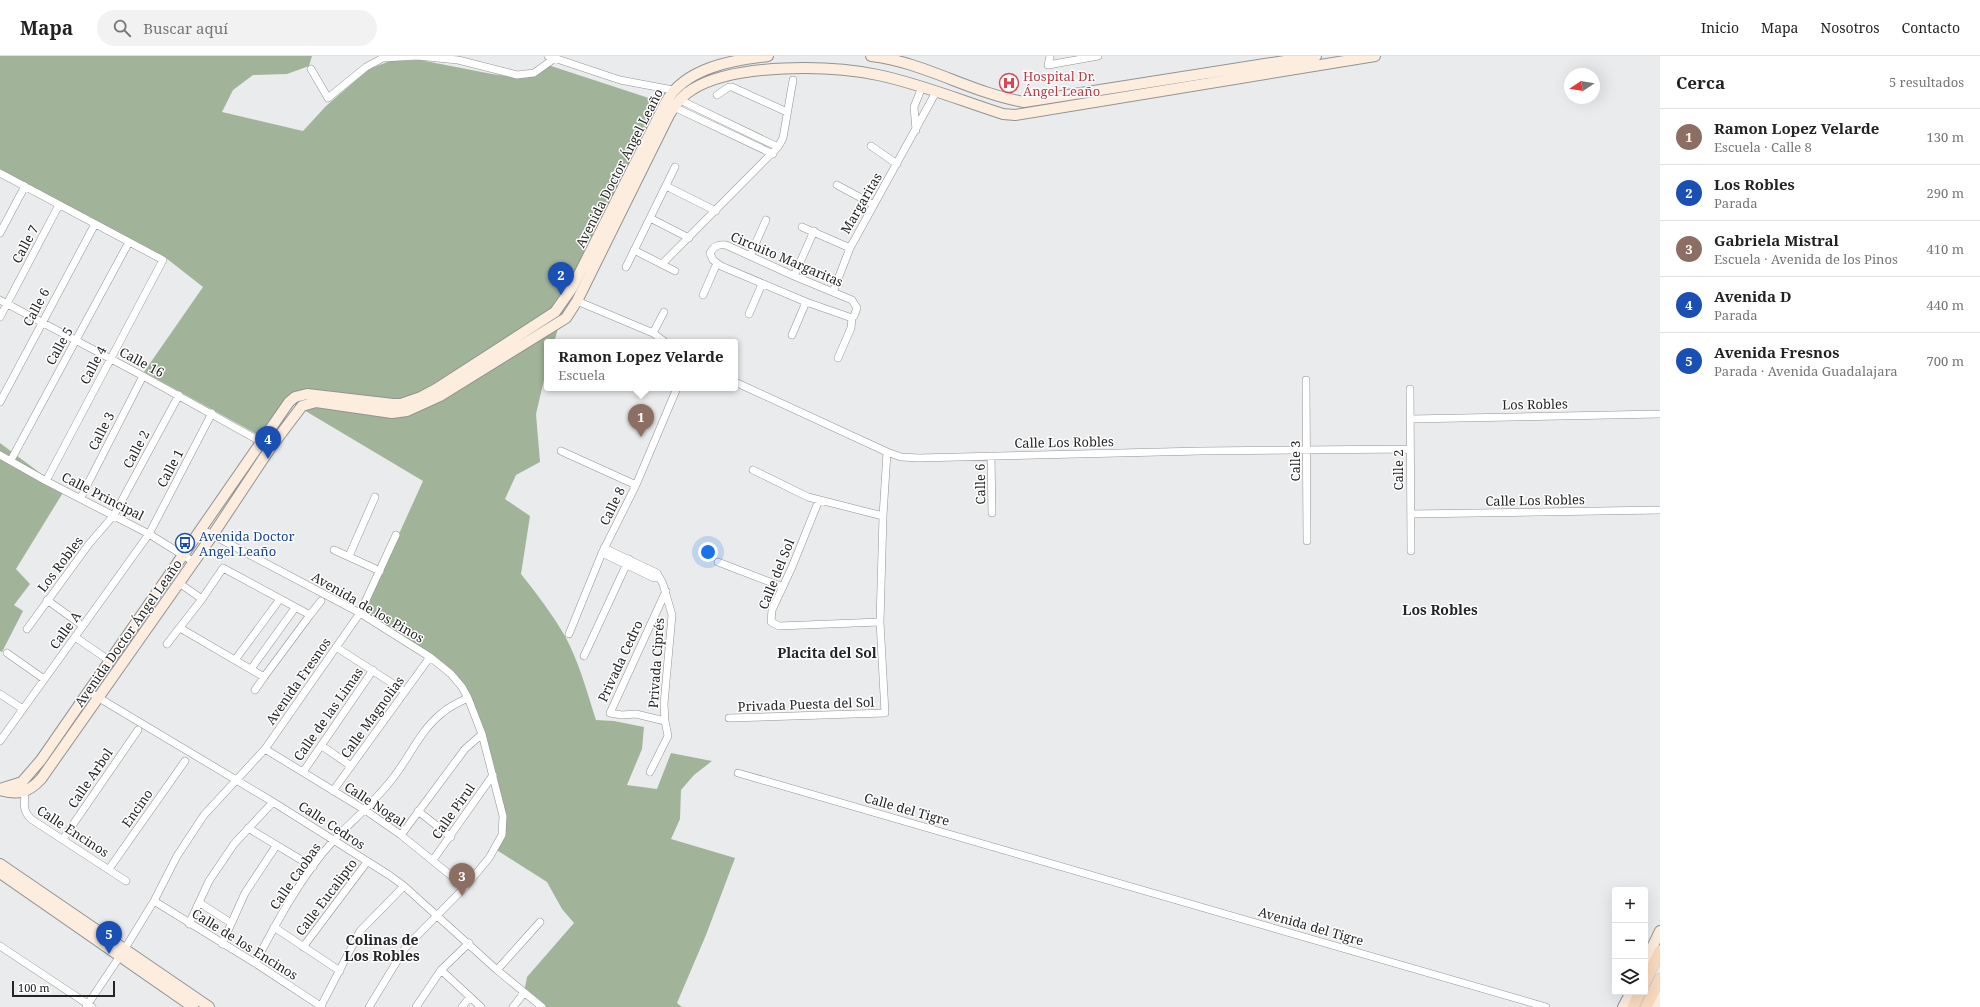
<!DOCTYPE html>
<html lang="es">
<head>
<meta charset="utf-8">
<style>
	body { margin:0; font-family:"Noto Serif",serif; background:#f2f2f2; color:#222 }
	.controls { position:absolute; right:12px; bottom:12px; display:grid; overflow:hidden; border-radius:4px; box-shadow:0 4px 16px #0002 }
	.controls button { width:36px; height:36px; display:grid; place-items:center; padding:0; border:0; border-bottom:1px solid #e0e0e0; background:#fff; color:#222; font:20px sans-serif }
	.compass { position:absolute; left:1564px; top:12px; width:36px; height:36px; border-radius:50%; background:#fff; box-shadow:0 4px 16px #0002; rotate:258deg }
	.scale { position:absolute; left:12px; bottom:10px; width:103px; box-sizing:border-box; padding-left:4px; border:2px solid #252526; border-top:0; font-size:11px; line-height:14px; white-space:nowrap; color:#252526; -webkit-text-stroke:3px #fff; paint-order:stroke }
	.you { position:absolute; left:708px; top:496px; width:14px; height:14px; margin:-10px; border:3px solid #fff; border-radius:50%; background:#1a73e8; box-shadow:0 0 0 6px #1a73e833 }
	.badge { display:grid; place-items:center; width:26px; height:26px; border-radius:50%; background:#9a4fc2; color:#fff; font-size:13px; font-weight:700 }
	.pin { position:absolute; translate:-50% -33px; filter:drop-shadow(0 1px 2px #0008) }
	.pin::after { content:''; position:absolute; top:21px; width:14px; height:12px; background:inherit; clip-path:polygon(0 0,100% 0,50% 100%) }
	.popup { position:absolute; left:544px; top:283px; width:194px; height:52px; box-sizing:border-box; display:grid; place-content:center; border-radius:4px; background:#fff; filter:drop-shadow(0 1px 3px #0005); font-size:13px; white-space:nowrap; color:#767676 }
	.popup b { font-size:15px; color:#222 }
	.popup::after { content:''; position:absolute; left:50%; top:100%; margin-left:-8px; border:8px solid transparent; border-top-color:#fff }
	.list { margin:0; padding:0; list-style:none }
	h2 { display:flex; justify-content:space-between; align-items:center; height:52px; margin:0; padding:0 16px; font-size:17px }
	h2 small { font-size:13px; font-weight:400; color:#767676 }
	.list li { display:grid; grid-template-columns:26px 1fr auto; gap:12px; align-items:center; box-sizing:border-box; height:56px; padding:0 16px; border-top:1px solid #e0e0e0 }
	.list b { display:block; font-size:15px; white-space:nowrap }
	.list p { margin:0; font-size:13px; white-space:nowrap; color:#767676 }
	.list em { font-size:13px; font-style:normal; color:#767676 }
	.icon { flex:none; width:22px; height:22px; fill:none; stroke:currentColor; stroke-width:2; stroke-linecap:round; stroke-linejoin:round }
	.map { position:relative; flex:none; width:1660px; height:951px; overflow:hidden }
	header { display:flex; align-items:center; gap:24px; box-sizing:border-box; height:56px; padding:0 20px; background:#fff; border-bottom:1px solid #e0e0e0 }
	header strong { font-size:19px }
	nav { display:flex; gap:22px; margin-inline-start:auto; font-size:14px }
	.search { width:280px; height:36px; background:#f2f2f2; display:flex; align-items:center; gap:10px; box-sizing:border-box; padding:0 14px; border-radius:22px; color:#767676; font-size:15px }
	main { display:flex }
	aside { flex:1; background:#fff }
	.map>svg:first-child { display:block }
	.forest { fill:#a1b49a }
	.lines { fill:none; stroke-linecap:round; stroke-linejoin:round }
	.street-casing { stroke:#929394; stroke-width:8 }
	.secondary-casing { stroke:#929394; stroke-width:12 }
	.primary-casing { stroke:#c6c6c7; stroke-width:12 }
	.street { stroke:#fff; stroke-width:7 }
	.secondary { stroke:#fdeddf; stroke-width:10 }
	.primary { stroke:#fadabe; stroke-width:11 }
	.labels { text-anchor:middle; stroke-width:3; stroke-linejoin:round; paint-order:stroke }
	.health-label { font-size:13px; fill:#be3a42; stroke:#fff; text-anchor:start }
	.street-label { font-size:13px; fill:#252526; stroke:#fff }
	.transit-label { font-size:13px; fill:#164399; stroke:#fff; text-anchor:start }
	.neighbourhood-label { font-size:14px; font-weight:bold; fill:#252526; stroke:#fff }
</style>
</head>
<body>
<header>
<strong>Mapa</strong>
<div class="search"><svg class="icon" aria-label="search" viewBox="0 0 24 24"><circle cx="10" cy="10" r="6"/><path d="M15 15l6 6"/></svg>Buscar aquí</div>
<nav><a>Inicio</a><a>Mapa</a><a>Nosotros</a><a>Contacto</a></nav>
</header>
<main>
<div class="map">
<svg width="1660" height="951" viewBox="0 0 1660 951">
	<rect width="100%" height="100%" fill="#eaebed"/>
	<!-- forest -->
	<path class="forest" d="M0,0h312l-3,10 -22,8 -34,1 -20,15 -11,22 81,19 23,-25 43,-37 21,-8 30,-1 72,14 29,4 27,-13 113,37 -90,185 -17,55h-7v25l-11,47 4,48 -24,13 -11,24 25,17 -9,58c16,20 31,40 44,62 14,26 22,56 31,84l18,1 30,6 -2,22 -15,36 30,4 14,-36 41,8 -18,14 -13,15 -1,29 -9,20 64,19 -29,77 -29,68 5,4h-140l-18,-14 3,-16 47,-54 -12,-14 -15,-27 -52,-33 9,-23 -36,-128 -38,-41 -70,-44 24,-46 39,-86 -136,-81 -27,36 -116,-64 59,-85 -37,-29 -166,-88z
		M0,387l64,48 -48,78 14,15 -16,21 9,6 -21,41 -2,-1z"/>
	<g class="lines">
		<defs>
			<path id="street" d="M548,0l72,24 53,10
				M1050,0l-2,9 50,-9
				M311,13l17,29 38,-31 17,-9 34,-2 41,4 59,15 17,-2 21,-15
				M717,39l12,-8h3l55,25
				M680,44l98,47
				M674,51l99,47
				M916,74l-2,-23 8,-20
				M871,90l26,18
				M0,117l163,87 -117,221
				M837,129l37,20
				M666,130l50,25
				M650,162l39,20
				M802,171l48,21
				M0,177l25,-47
				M634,194l41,21
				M750,200l16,-36
				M662,208l116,-117 5,-9 10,-58
				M626,211l49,-100
				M794,220l20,-45
				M833,236l17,-44 86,-156
				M703,239l14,-32
				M0,244l143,76 122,68
				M577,245l76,32 12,9
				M749,258l13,-30
				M0,261l59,-112
				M653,277l11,-21
				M792,279l14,-33
				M838,302l13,-30 1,-10 2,-2 3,-8 -5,-8 -58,-24 -68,-31c-8,-1 -12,1 -16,8l3,7 8,6 85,36 46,16
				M1306,324l1,161
				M735,326l152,70 14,5 18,1 282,-7 209,-2
				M1410,333l1,162
				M0,346l95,-178
				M1410,363l250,-5
				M561,395l75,34
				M0,399l46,26 103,53 45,28
				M991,400l1,57
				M11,404l118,-218
				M753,414l55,27 75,19
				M81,441l62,-121
				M819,444l-27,67 -20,43 -1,12 8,4 101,-4
				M1411,458l249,-4
				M201,473l159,84 70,44 21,17 11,13 6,11 14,36 21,82 -1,19 -13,23 -24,29 -60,61 -36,59
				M604,492l53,25 6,11 9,31 -8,89 1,17 3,15 -18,36
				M334,494l46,21
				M602,497l52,25h5
				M349,500l26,-59
				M718,506l65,25
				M47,544l36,26
				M310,559l11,-14
				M180,572l84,49 46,-62 -87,-47 -21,31
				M27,573l62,-85 25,-29 65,-120
				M569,578l33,-81 34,-68 41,-97
				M75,581l35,24
				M167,588l35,-45 -23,-16
				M336,591l68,44
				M7,597l37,26
				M584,600l45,-97
				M235,604l45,-61
				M251,613l44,-61
				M255,634l9,-13
				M0,638l23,15
				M94,639l179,107 116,73 15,11 93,84 45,37
				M729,662l156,-5 -5,-91 3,-106 4,-64
				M665,665l-29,-7 -14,1 -12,-2 56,-122
				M0,685l149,-207 63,-121
				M322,690l29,20
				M265,693l100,61 36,25 64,52
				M303,716l70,-102
				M738,717l808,234
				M23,732c5,13 -4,19 8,31l95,62
				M333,735l97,-134
				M418,755l33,26
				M248,772l65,39
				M401,779l64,-86 17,-15
				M63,783l75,-109
				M433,804l60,-85
				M109,813l76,-108
				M154,845l101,62 67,44
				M200,847l31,20
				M189,868l20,-43 25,-37 39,-42
				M274,871l66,44
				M222,888l23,-51 31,-47
				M0,890l92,61
				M303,891l64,-85
				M255,907c23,-43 46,-87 79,-123 18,-19 38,-36 55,-57 19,-22 30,-52 53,-70 8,-7 17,-11 26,-15
				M441,914l40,37
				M497,914l43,-48
				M321,950l39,-75 44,-45
				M86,951l38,-57 30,-49 23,-45 27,-41 61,-66 95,-136 36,-78
				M416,951l25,-37 28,-27
				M462,951l8,-10
				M513,951l11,-14"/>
			<path id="secondary" d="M871,0c53,6 100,37 153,46l292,-46
				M0,733l22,-7 19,-22 248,-358 6,-5 12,-3 86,10h8l20,-7 15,-8 119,-77 17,-24 94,-186c19,-34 66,-42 102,-46
				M0,734c18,5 28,3 41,-11l171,-243 59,-89 31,-41 14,-4 76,11 15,-2 33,-15 126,-78 11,-17 92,-186c6,-10 13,-20 24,-26 43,-26 137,-24 185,-14 43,9 84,26 125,39l12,1 360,-59
				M0,808l209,143
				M0,817l193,134
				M1645,906l15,-31
				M1623,951l8,-15
				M1655,951l5,-11"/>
			<path id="primary" d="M1645,926l15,-31
				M1633,951l7,-15
				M1646,951l14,-28"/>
		</defs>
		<!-- street casing -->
		<use href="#street" class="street-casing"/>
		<!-- secondary casing -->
		<use href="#secondary" class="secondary-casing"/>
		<!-- primary casing -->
		<use href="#primary" class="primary-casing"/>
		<!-- street -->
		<use href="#street" class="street"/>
		<!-- secondary -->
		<use href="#secondary" class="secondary"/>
		<!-- primary -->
		<use href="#primary" class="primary"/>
	</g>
	<!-- icons -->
	<defs>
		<symbol id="hospital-ring" viewBox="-11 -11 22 22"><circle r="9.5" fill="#fff" stroke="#e0444e" stroke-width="1.5"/><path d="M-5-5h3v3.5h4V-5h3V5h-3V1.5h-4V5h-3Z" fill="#e0444e"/></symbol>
		<symbol id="bus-ring" viewBox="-11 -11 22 22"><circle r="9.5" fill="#fff" stroke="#1a4fb4" stroke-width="1.5"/><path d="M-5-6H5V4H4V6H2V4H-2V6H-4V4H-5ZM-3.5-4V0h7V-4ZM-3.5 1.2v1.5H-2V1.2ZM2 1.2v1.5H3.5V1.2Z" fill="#1a4fb4"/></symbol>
	</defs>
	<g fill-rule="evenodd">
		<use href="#hospital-ring" x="998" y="16" width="22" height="22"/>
		<use href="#bus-ring" x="174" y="476" width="22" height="22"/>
	</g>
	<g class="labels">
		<!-- health labels -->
		<g class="health-label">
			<text x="1023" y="25">Hospital Dr.<tspan x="1023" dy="15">Ángel Leaño</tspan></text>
		</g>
		<!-- street labels -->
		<g class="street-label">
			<text transform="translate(619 112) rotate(-63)" y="5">Avenida Doctor Ángel Leaño</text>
			<text transform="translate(861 147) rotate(-60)" y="5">Margaritas</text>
			<text transform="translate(25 188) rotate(-62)" y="5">Calle 7</text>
			<text transform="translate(787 203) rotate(23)" y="5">Circuito Margaritas</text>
			<text transform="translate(36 251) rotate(-62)" y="5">Calle 6</text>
			<text transform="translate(59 290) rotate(-61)" y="5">Calle 5</text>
			<text transform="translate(142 306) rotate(28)" y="5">Calle 16</text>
			<text transform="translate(93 309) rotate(-62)" y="5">Calle 4</text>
			<text transform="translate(1535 348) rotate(-1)" y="5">Los Robles</text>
			<text transform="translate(101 375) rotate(-63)" y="5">Calle 3</text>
			<text transform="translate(1064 386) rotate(-1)" y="5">Calle Los Robles</text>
			<text transform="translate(136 393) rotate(-62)" y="5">Calle 2</text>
			<text transform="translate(1295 405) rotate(-90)" y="5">Calle 3</text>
			<text transform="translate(170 412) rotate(-62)" y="5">Calle 1</text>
			<text transform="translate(1398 414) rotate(-90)" y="5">Calle 2</text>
			<text transform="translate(980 428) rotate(-91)" y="5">Calle 6</text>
			<text transform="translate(103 440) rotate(27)" y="5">Calle Principal</text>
			<text transform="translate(1535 444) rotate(-1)" y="5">Calle Los Robles</text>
			<text transform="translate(612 450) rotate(-64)" y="5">Calle 8</text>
			<text transform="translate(60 508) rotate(-53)" y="5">Los Robles</text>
			<text transform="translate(776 518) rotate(-68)" y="5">Calle del Sol</text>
			<text transform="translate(368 551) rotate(30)" y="5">Avenida de los Pinos</text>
			<text transform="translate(65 574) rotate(-54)" y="5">Calle A</text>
			<text transform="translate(128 577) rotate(-55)" y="5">Avenida Doctor Ángel Leaño</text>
			<text transform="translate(620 605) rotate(-65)" y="5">Privada Cedro</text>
			<text transform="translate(656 607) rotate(-86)" y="5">Privada Ciprés</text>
			<text transform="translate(298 625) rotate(-55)" y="5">Avenida Fresnos</text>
			<text transform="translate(806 648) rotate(-2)" y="5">Privada Puesta del Sol</text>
			<text transform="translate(328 658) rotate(-55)" y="5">Calle de las Limas</text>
			<text transform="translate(372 661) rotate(-54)" y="5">Calle Magnolias</text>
			<text transform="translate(90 722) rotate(-56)" y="5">Calle Arbol</text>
			<text transform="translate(375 748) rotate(33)" y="5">Calle Nogal</text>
			<text transform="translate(137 752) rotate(-55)" y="5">Encino</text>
			<text transform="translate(907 753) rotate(16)" y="5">Calle del Tigre</text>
			<text transform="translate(453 755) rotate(-55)" y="5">Calle Pirul</text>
			<text transform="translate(332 769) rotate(33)" y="5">Calle Cedros</text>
			<text transform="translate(73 775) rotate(33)" y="5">Calle Encinos</text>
			<text transform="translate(295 820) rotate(-55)" y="5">Calle Caobas</text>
			<text transform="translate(326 841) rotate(-53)" y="5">Calle Eucalipto</text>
			<text transform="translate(1311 870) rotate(16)" y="5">Avenida del Tigre</text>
			<text transform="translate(245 888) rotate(32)" y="5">Calle de los Encinos</text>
		</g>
		<!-- transit labels -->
		<g class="transit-label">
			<text x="199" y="485">Avenida Doctor<tspan x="199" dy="15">Angel Leaño</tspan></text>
		</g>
		<!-- neighbourhood labels -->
		<g class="neighbourhood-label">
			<text x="1440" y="559">Los Robles</text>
			<text x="827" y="602">Placita del Sol</text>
			<text x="382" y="889">Colinas de<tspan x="382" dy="16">Los Robles</tspan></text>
		</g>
	</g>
</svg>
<div class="controls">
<button>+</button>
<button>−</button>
<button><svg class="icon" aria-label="layers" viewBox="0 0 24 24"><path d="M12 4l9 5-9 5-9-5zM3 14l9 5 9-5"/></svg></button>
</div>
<svg class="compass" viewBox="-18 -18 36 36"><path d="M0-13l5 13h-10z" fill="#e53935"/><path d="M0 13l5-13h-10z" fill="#767676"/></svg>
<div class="scale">100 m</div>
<div class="you"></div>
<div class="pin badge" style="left:641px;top:381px;background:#8d6e63">1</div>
<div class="popup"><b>Ramon Lopez Velarde</b>Escuela</div>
<div class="pin badge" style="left:561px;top:239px;background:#1a4fb4">2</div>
<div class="pin badge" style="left:462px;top:840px;background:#8d6e63">3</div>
<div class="pin badge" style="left:268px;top:403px;background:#1a4fb4">4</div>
<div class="pin badge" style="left:109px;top:898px;background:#1a4fb4">5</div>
</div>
<aside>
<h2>Cerca<small>5 resultados</small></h2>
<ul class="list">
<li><span class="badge" style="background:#8d6e63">1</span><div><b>Ramon Lopez Velarde</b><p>Escuela · Calle 8</p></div><em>130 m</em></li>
<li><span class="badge" style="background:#1a4fb4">2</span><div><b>Los Robles</b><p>Parada</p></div><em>290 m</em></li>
<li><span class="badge" style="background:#8d6e63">3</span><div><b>Gabriela Mistral</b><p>Escuela · Avenida de los Pinos</p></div><em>410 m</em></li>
<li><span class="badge" style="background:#1a4fb4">4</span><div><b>Avenida D</b><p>Parada</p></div><em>440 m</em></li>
<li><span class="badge" style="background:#1a4fb4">5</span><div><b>Avenida Fresnos</b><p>Parada · Avenida Guadalajara</p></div><em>700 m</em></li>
</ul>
</aside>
</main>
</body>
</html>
